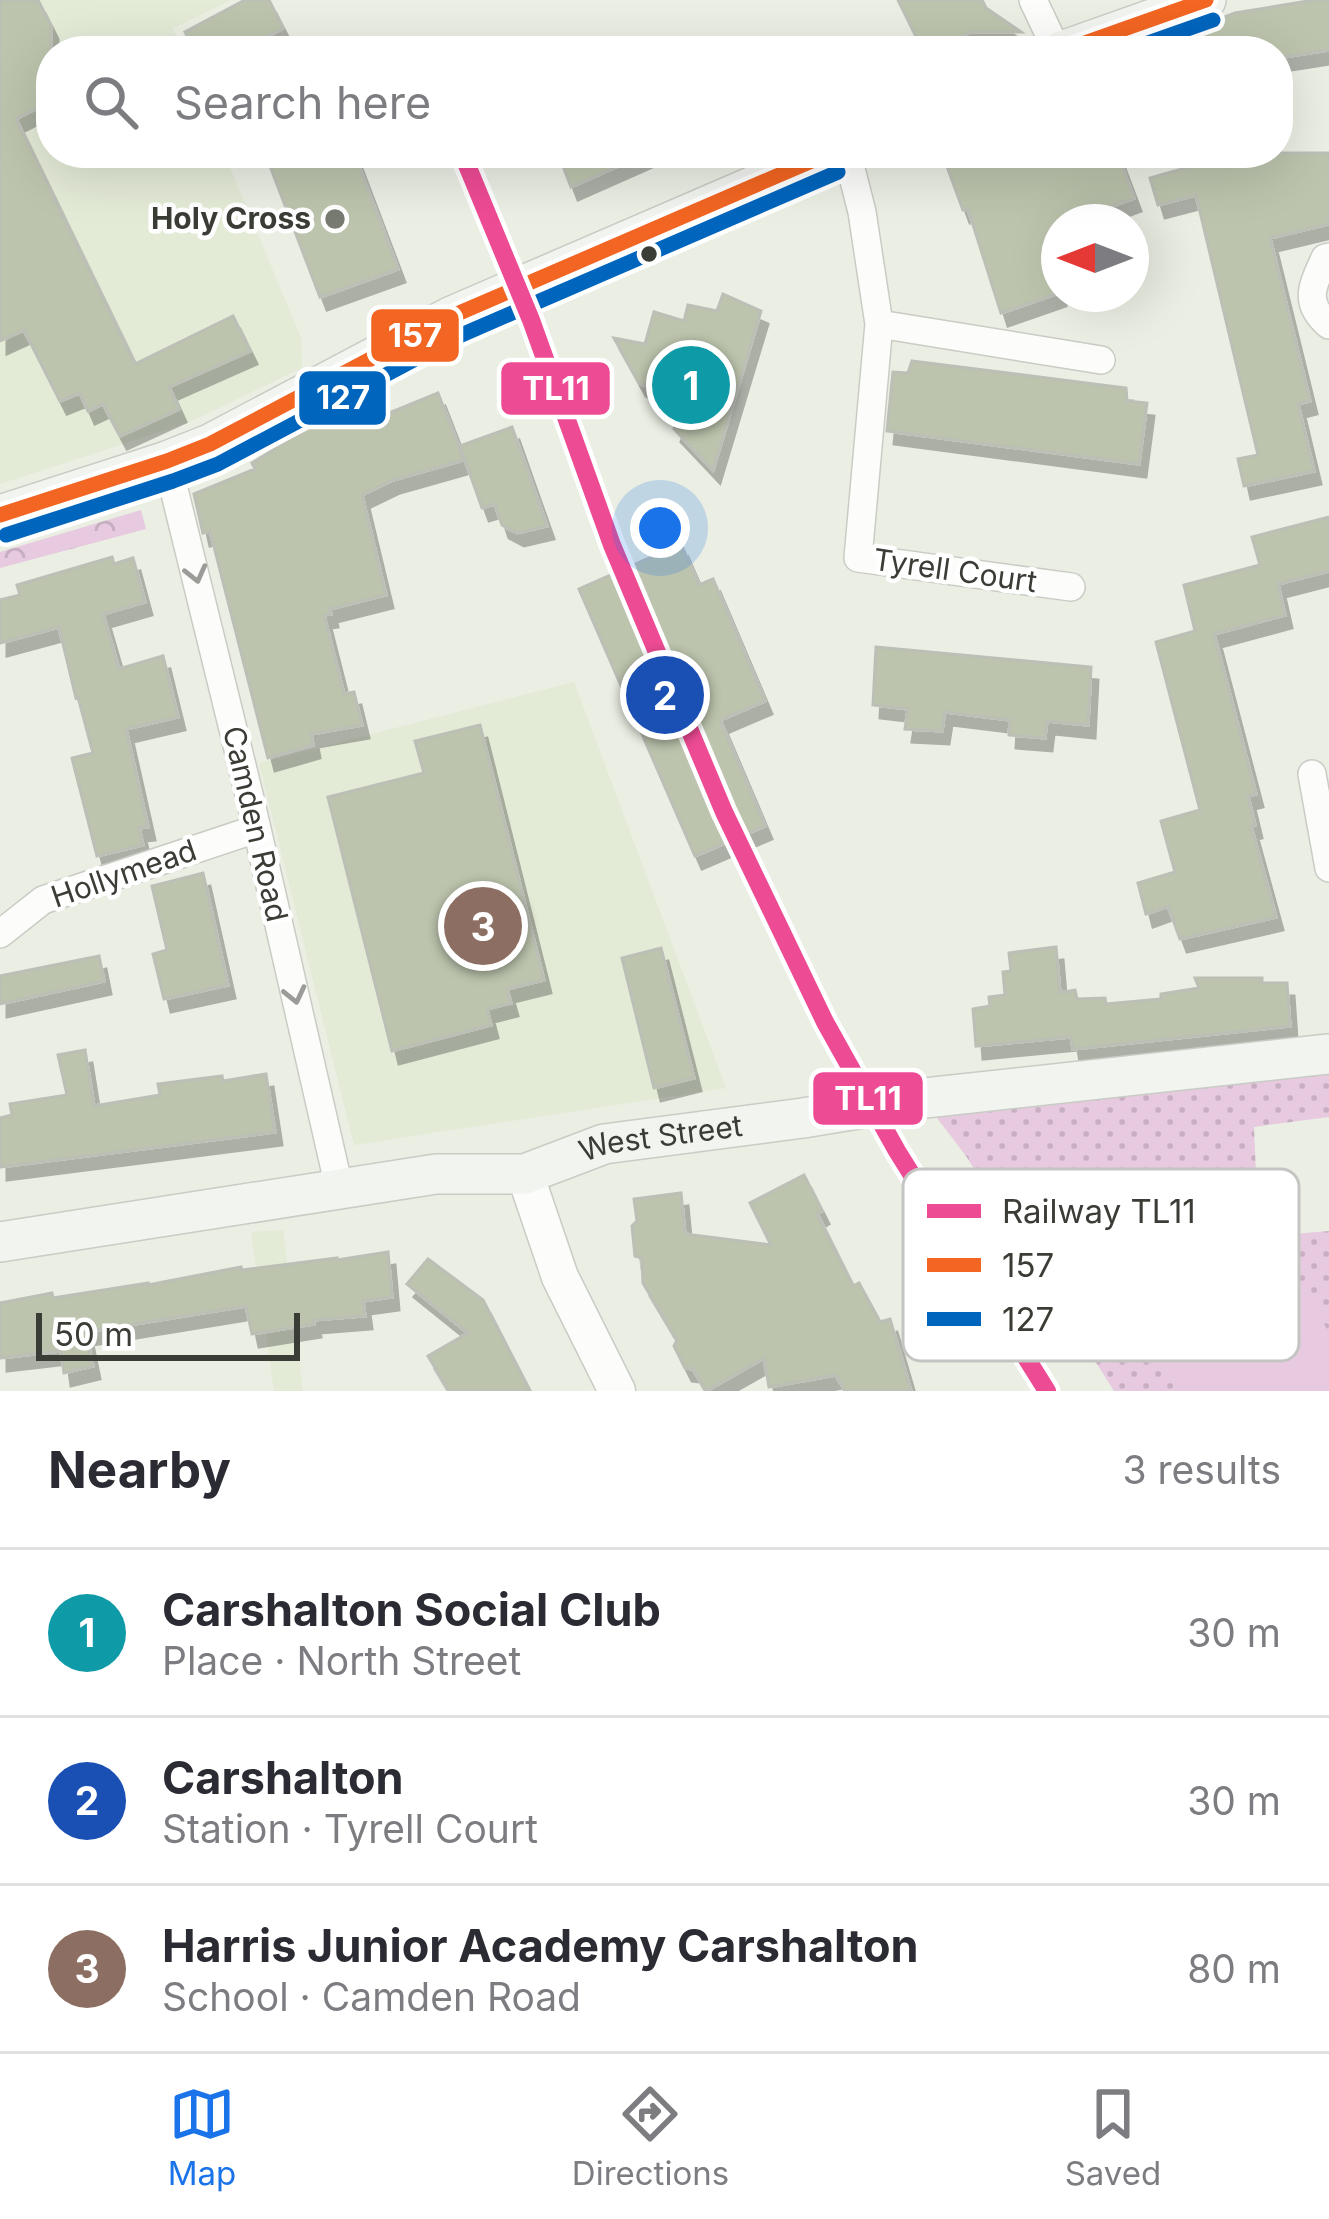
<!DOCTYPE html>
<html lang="en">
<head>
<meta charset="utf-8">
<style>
	body { margin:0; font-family:Inter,sans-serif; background:#f2f2f3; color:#2b2b33 }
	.compass { position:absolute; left:1041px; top:204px; width:108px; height:108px; border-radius:50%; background:#fff; box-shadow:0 12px 48px #0002; rotate:270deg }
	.scale { position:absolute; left:36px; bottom:30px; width:264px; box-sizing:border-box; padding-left:12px; border:6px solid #3a3d35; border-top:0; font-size:33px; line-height:42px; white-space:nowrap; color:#3a3d35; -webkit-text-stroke:9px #fff; paint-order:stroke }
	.you { position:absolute; left:660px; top:528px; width:42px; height:42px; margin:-30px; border:9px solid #fff; border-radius:50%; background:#1a73e8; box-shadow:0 0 0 18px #1a73e833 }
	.badge { display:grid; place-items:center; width:78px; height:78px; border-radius:50%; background:#1a73e8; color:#fff; font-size:39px; font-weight:700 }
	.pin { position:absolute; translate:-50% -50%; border:6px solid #fff; box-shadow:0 3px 12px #0006 }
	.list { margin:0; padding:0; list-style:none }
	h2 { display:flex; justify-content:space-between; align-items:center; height:156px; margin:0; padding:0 48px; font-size:51px }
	h2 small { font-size:39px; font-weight:400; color:#7c7c81 }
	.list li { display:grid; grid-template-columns:78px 1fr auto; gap:36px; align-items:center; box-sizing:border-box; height:168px; padding:0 48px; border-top:3px solid #e1e1e2 }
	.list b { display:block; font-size:45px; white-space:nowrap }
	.list p { margin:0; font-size:39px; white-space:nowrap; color:#7c7c81 }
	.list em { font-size:39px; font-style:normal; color:#7c7c81 }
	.icon { flex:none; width:66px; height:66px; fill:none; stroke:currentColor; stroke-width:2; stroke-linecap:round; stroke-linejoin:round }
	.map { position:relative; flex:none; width:1329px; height:1391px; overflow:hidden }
	.search { position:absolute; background:#fff; box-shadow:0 12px 48px #0002; left:36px; right:36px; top:36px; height:132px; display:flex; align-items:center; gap:30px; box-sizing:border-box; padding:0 42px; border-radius:48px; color:#7c7c81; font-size:45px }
	.sheet { height:660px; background:#fff }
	nav { display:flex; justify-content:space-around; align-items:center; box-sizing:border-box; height:168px; border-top:3px solid #e1e1e2; background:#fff; font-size:33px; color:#7c7c81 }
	nav a { display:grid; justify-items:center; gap:6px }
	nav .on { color:#1a73e8 }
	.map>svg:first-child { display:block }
	.built { fill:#e3ead6 }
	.grass { fill:url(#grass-dots) }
	.park { fill:url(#park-crowns) }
	.pitch { fill:#e7cae0 }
	.building { fill:#bcc4ad; stroke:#bbbfb6; stroke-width:3; filter:url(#shadow) }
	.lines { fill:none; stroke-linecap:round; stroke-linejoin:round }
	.minor-casing { stroke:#c9ccc4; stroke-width:30 }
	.tertiary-casing { stroke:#c9ccc4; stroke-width:39 }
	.secondary-casing { stroke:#c9ccc4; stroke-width:42 }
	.minor { stroke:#fcfcfb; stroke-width:27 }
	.tertiary { stroke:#fcfcfb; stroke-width:36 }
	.secondary { stroke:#f2f4f0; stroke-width:39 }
	.bus-1-casing { stroke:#fff; stroke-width:24 }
	.bus-2-casing { stroke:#fff; stroke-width:24 }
	.bus-1 { stroke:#f26522; stroke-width:15 }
	.bus-2 { stroke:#0065bd; stroke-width:15 }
	.rail-1-casing { stroke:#fff; stroke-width:27 }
	.rail-1 { stroke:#ee4b95; stroke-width:18 }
	.oneway { stroke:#9b9c98 }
	.poi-dot { fill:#787b72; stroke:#fff; stroke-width:4.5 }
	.bus-dot { fill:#3a3d35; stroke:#fff; stroke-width:4.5 }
	.labels { text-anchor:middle; stroke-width:9; stroke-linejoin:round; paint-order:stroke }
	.poi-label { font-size:30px; font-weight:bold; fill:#3a3d35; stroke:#fff; text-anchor:end }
	.street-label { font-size:30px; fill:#3a3d35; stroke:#fff }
	.key { fill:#fff; stroke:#c4c5c2; stroke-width:3 }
	.key-label { font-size:33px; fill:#3a3d35 }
	.line-badge { stroke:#fff; stroke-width:4.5 }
	.badge-label { font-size:33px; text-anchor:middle; font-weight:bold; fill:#fff }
</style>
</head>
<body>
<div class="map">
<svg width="1329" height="1391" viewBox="0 0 1329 1391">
	<defs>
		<pattern id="grass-dots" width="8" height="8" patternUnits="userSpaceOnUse" patternTransform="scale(3)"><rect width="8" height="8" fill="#e7cae0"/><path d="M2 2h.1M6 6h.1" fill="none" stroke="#c7aec1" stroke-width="1.8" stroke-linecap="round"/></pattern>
		<pattern id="park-crowns" width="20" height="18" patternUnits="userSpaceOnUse" patternTransform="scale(3)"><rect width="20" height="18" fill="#e7cae0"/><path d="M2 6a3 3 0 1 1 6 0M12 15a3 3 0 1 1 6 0" fill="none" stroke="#c7aec1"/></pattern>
		<filter id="shadow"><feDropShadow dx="7" dy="13" stdDeviation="0" flood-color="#0004"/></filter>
	</defs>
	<rect width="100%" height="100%" fill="#eaeee3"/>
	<!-- built -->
	<path class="built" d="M0,0h231l-58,28 9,23h-131v102h173l77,185 1,30 -115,55 -187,61z
		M574,682l152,406 -372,57 -95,-382z
		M283,1230l20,161h-29l-23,-159z"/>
	<!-- grass -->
	<path class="grass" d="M1329,1063v54l-75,10 3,72h23l1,10 12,1 1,24 35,-3v160h-215l-148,-235 -32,-42z"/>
	<!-- park -->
	<path class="park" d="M141,510l5,19 -146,39v-16z"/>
	<!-- pitch -->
	<path class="pitch" d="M1230,1176l99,156v59h-152l-85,-133z"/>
	<!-- building -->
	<path class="building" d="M0,0h38l13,26v75l-35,18 119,245 98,-48 17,35 -81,36 10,22 -59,27 -17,-32 -15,7 -8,-18 -20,8 -36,-71 -24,11z
		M245,0h24l14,28 -42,23h-47l-9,-19z
		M898,0h84l4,8 35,24h-51l-37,19h-10z
		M1314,0h15v50l-51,8v-7h-135v-2l92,-36z
		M265,153h89l44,116 -78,28z
		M558,153h90l-77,34z
		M942,153h175l17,45 -64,24h-11v71l-58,20 -33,-104 -5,1z
		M1207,153h122v71l-59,14 40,163 -12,3 16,67 -70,15 -6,-27 20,-4 -62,-260 -38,10 -8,-27 60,-17z
		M723,294l38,17 -48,159 -39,-41 10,-29 -45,-17 -25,-45 31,6 9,-32 30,9 4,-16 29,6z
		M912,361l214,27 1,13 20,2 -8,61 -252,-33 6,-59 15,1z
		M438,393l26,67 -71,20 -31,15 24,100 -56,14 1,5 -7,1 20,79 10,-2 8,33 -51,9 2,11 -45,13 -58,-227 -7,2 -9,-39 61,-25 -3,-6 101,-63 7,25z
		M512,427l35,99 -30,7 -15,-8 -7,-21 -13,4 -22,-62z
		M1329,517v54l-51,13 7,31 -71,19 42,160 -8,2 7,29 -4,1 25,91 -96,22 -12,-33 -22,8 -8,-31 37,-11 -14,-51 39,-11 -44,-168 39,-11 -11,-46 76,-20 -8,-28z
		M681,544l18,41 14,-6 52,122 -45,19 45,106 -70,30 -116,-267z
		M112,557l2,7 19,-6 12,44 -42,12 16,55 44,-13 15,61 -52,12 22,98 -9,1 4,17 -46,11 -25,-98 21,-5 -15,-56 -2,1 -17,-71 -59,16v-43l20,-5 -3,-10z
		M876,647l215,20 -3,58 -41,-4 -2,17 -36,-3 1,-15 -65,-8 -3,19 -37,-2 3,-20 -35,-4z
		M480,725l64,255 -37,9 4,14 -24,6 4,16 -99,26 -64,-254 96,-24 -9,-32z
		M203,873l25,112 -64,14 -11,-45 14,-4 -15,-64z
		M1056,947l4,46 15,-3 2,9 28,-1 1,6 55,-5v-5l38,-6 -4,-10h67v5h25l3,43 -217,23 -2,-12 -95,9 -3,-37 17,-3 -1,-9 16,-2 -2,-23 8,-1 -2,-18z
		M661,948l33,130 -40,10 -32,-130z
		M99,956l5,25 -104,23v-28z
		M85,1050l9,56 66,-11 -2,-11 64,-8 1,5 43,-7 9,58 -275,35v-49l12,-3 -2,-11 57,-9 -9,-40z
		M804,1175l18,36 -5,3 36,72 6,-3 21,39 10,-3 21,72h-66l-9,-16 -67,12 -5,-29 -58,33 -13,-22 -8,-1 -11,-22 3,-6 -34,-57 -1,-25 -7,-2 -3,-30 5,-5 -3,-22 47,-6 4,41 86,11 -21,-42z
		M388,1252l4,45 -29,4 2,15 -52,4 1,4 -62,10 -6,-28 -160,26 7,34 -29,7 -3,-22 -61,7v-55l52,-10 1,5 95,-15v2l93,-18 1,3 95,-12v2z
		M428,1259l55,41 47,91h-81l-21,-35 40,-23 -61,-49z"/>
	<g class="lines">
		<defs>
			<path id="minor" d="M1033,0l24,51
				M847,153l15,59 17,112 -21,234 213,29
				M1329,257l-4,1c-12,27 -23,44 4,67
				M879,324l222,36
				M167,461l82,333 90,393
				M1312,774l17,94
				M0,934l43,-34 213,-71"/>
			<path id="tertiary" d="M525,1174l35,103 57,114"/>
			<g id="secondary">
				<path d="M1062,51l144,-51"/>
				<path d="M0,515l167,-54 43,-17 240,-127 380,-164"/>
				<path id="s1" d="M0,1242l436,-68h89l79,-30 199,-26 122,-20 404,-44"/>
			</g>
		</defs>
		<!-- minor casing -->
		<use href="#minor" class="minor-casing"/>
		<!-- tertiary casing -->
		<use href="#tertiary" class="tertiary-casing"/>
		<!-- secondary casing -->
		<use href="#secondary" class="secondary-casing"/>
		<!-- minor -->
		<use href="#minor" class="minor"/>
		<!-- tertiary -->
		<use href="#tertiary" class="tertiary"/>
		<!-- secondary -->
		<use href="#secondary" class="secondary"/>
		<defs>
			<path id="bus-1" d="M1062,51l144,-51
				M0,515l167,-54 43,-17 240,-127 380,-164"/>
			<path id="bus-2" d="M1125,51l88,-31
				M6,535l167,-54 45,-17 241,-128 379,-164"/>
		</defs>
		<!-- bus-1 casing -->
		<use href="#bus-1" class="bus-1-casing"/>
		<!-- bus-2 casing -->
		<use href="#bus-2" class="bus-2-casing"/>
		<!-- bus-1 -->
		<use href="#bus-1" class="bus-1"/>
		<!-- bus-2 -->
		<use href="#bus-2" class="bus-2"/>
		<defs>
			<path id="rail-1" d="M462,153l69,167 81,225 112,267 101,210 72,129 150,240"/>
		</defs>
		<!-- rail-1 casing -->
		<use href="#rail-1" class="rail-1-casing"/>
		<!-- rail-1 -->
		<use href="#rail-1" class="rail-1"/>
	</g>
	<!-- one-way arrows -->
	<defs><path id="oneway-chevron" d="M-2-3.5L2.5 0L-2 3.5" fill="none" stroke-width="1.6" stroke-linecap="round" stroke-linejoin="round" transform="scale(3)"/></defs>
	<g class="oneway">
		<use href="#oneway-chevron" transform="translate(196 574) rotate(76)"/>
		<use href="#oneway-chevron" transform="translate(295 995) rotate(77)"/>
	</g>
	<!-- markers -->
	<circle class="poi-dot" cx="335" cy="219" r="12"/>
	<circle class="bus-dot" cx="649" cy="254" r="10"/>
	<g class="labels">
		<!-- poi labels -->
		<g class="poi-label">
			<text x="311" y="229">Holy Cross</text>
		</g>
		<!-- street labels -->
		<g class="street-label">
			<text transform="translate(955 571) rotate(8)" y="10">Tyrell Court</text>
			<text transform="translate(255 824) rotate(77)" y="10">Camden Road</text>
			<text transform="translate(124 874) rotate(-19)" y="10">Hollymead</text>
			<text dy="10" stroke="none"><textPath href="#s1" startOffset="672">West Street</textPath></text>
		</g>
	</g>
	<!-- legend -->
	<rect x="903" y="1169" width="396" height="192" rx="18" class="key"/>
	<rect x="927" y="1204" width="54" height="14" fill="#ee4b95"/>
	<rect x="927" y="1258" width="54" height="14" fill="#f26522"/>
	<rect x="927" y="1312" width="54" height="14" fill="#0065bd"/>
	<g class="key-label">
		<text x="1002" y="1223">Railway TL11</text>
		<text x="1002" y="1277">157</text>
		<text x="1002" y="1331">127</text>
	</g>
	<g class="line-badge">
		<rect x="369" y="307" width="92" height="57" rx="12" fill="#f26522"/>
		<rect x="499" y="360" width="113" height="57" rx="12" fill="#ee4b95"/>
		<rect x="297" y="369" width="91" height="58" rx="12" fill="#0065bd"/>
		<rect x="811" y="1070" width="114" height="57" rx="12" fill="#ee4b95"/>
	</g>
	<g class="badge-label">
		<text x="415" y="347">157</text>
		<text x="556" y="400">TL11</text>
		<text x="343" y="409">127</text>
		<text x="868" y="1110">TL11</text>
	</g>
</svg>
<svg class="compass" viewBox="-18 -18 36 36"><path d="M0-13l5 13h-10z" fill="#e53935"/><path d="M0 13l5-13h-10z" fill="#7c7c81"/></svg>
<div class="scale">50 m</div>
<div class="you"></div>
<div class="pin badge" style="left:691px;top:385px;background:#0f9aa8">1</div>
<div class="pin badge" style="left:665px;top:695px;background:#1a4fb4">2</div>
<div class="pin badge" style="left:483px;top:926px;background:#8d6e63">3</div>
<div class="search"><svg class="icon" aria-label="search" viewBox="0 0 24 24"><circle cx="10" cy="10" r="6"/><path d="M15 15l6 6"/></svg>Search here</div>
</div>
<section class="sheet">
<h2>Nearby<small>3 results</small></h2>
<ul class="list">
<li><span class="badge" style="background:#0f9aa8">1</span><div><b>Carshalton Social Club</b><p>Place · North Street</p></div><em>30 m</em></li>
<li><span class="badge" style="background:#1a4fb4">2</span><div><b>Carshalton</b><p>Station · Tyrell Court</p></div><em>30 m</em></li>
<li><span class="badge" style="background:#8d6e63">3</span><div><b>Harris Junior Academy Carshalton</b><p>School · Camden Road</p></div><em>80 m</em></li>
</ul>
</section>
<nav>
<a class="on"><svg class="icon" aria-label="map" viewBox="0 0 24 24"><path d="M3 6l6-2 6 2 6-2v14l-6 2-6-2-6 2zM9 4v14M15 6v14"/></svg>Map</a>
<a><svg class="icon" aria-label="directions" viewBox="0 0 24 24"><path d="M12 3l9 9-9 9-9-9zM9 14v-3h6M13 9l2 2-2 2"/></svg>Directions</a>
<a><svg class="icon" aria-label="saved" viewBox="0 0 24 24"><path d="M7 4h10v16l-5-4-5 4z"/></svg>Saved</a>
</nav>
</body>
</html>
